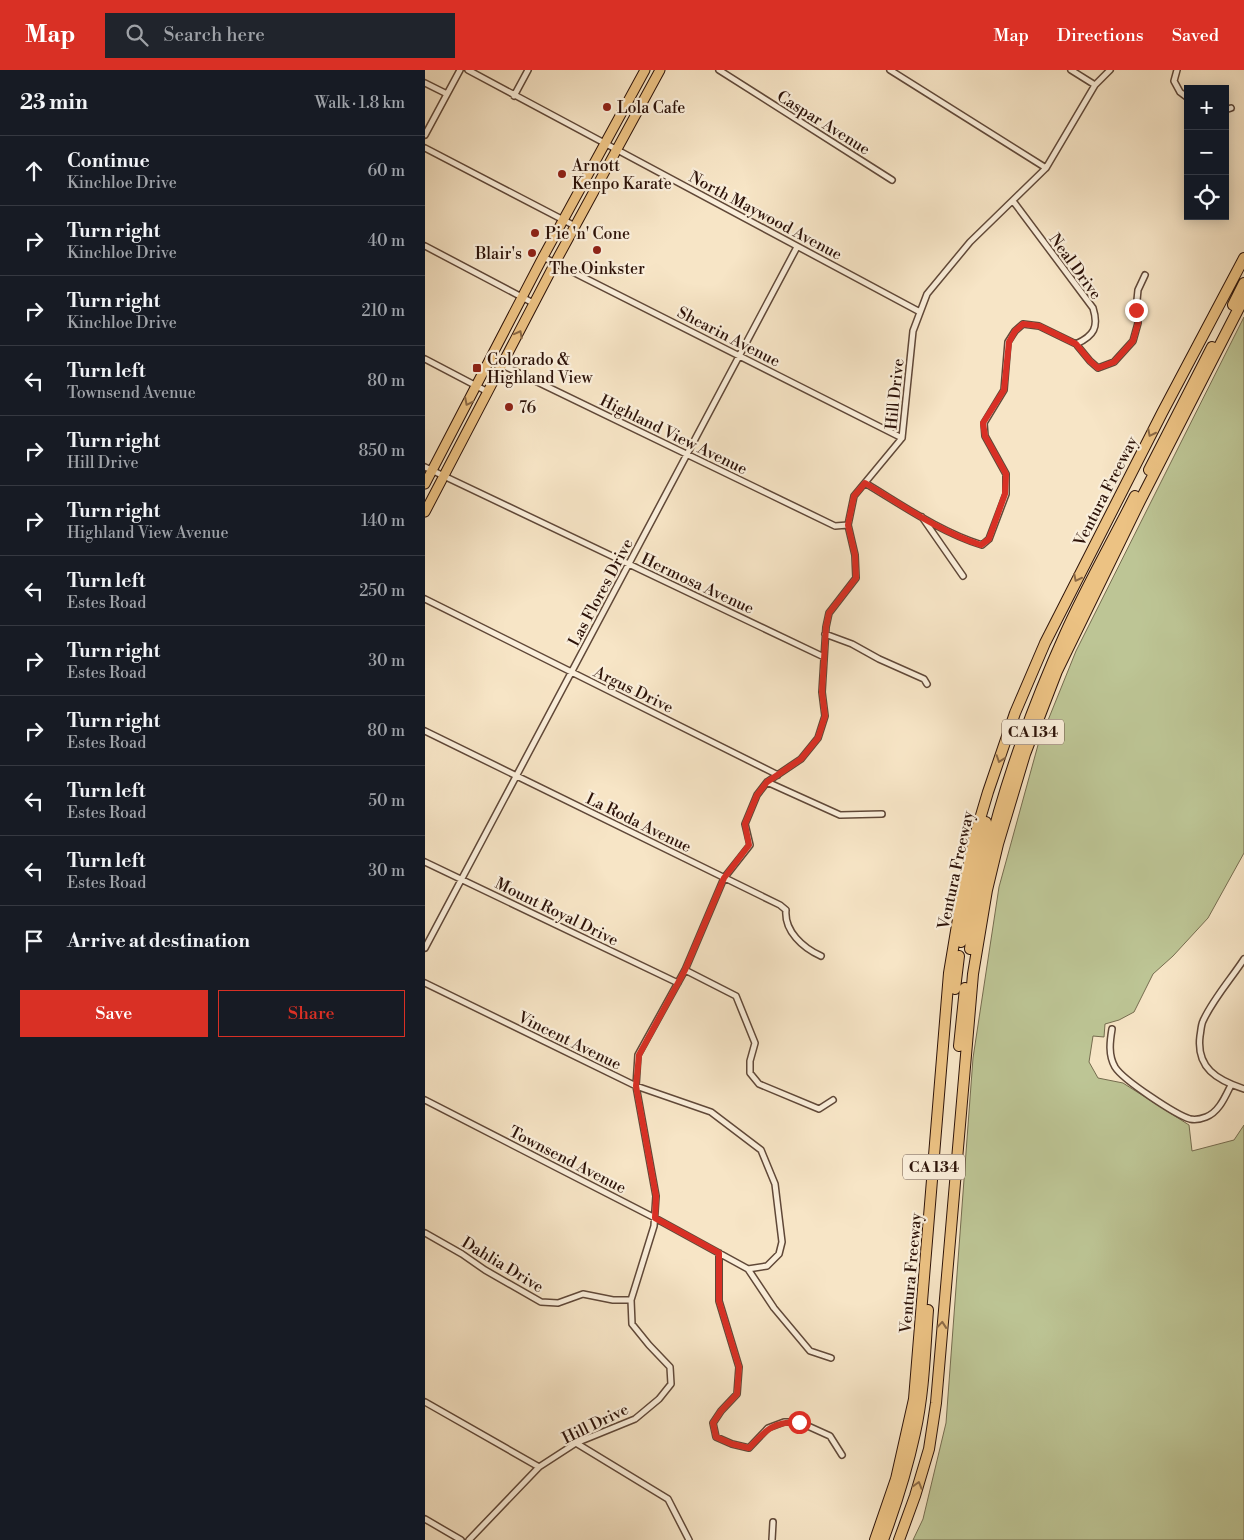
<!DOCTYPE html>
<html lang="en">
<head>
<meta charset="utf-8">
<style>
	body { margin:0; font-family:"Libre Bodoni",serif; background:#20242c; color:#f1f3f6 }
	.controls { position:absolute; right:15px; top:15px; display:grid; overflow:hidden; border-radius:0px; box-shadow:0 2px 12px #0003 }
	.controls button { width:45px; height:45px; display:grid; place-items:center; padding:0; border:0; border-bottom:1px solid #363941; background:#171b24; color:#f1f3f6; font:25px sans-serif }
	.stop { position:absolute; width:15px; height:15px; margin:-11px; border:4px solid #d93025; border-radius:50%; background:#fff }
	.stop.end { background:#d93025; border-color:#fff; box-shadow:0 1px 5px #0008 }
	.list { margin:0; padding:0; list-style:none }
	h2 { display:flex; justify-content:space-between; align-items:center; height:65px; margin:0; padding:0 20px; font-size:21px }
	h2 small { font-size:16px; font-weight:400; color:#9ea1a6 }
	.list li { display:grid; grid-template-columns:32px 1fr auto; gap:15px; align-items:center; box-sizing:border-box; height:70px; padding:0 20px; border-top:1px solid #363941 }
	.list b { display:block; font-size:19px; white-space:nowrap }
	.list p { margin:0; font-size:16px; white-space:nowrap; color:#9ea1a6 }
	.list em { font-size:16px; font-style:normal; color:#9ea1a6 }
	.actions { display:flex; gap:10px; padding:15px 20px }
	.actions a { flex:1; padding:11px 0; border:1px solid #d93025; border-radius:0px; text-align:center; font-size:18px; color:#d93025 }
	.actions .main { background:#d93025; color:#fff }
	.icon { flex:none; width:28px; height:28px; fill:none; stroke:currentColor; stroke-width:2; stroke-linecap:round; stroke-linejoin:round }
	.map { position:relative; flex:none; width:819px; height:1470px; overflow:hidden }
	header { display:flex; align-items:center; gap:30px; box-sizing:border-box; height:70px; padding:0 25px; background:#d93025; color:#fff }
	header strong { font-size:24px }
	nav { display:flex; gap:28px; margin-inline-start:auto; font-size:18px }
	.search { width:350px; height:45px; background:#20242c; display:flex; align-items:center; gap:12px; box-sizing:border-box; padding:0 18px; border-radius:0px; color:#9ea1a6; font-size:19px }
	main { display:flex }
	aside { flex:1; background:#171b24 }
	.map>svg:first-child { display:block }
	.green { fill:#bdc595; stroke:#756c4f }
	.lines { fill:none; stroke-linecap:round; stroke-linejoin:round }
	.minor-casing { stroke:#604838; stroke-width:8 }
	.primary-casing { stroke:#2d1309; stroke-width:11 }
	.motorway-casing { stroke:#2d1309; stroke-width:12 }
	.minor { stroke:#faeeda; stroke-width:5 }
	.primary { stroke:#ecc283; stroke-width:9 }
	.motorway { stroke:#ecc283; stroke-width:10 }
	.oneway { stroke:#8c6a46 }
	.route { stroke:#d93025; stroke-width:6 }
	.poi-dot { fill:#8f2418; stroke:#faeeda; stroke-width:2 }
	.labels { text-anchor:middle; stroke-width:4.5; stroke-linejoin:round; paint-order:stroke }
	.shield { fill:#faeeda; stroke:#6a5548; stroke-width:1 }
	.shield-label { font-size:15px; font-weight:bold; fill:#2d1309 }
	.poi-label { font-size:16px; fill:#2d1309; stroke:#faeeda; text-anchor:start }
	.street-label { font-size:16px; fill:#2d1309; stroke:#faeeda }
</style>
</head>
<body>
<header>
<strong>Map</strong>
<div class="search"><svg class="icon" aria-label="search" viewBox="0 0 24 24"><circle cx="10" cy="10" r="6"/><path d="M15 15l6 6"/></svg>Search here</div>
<nav><a>Map</a><a>Directions</a><a>Saved</a></nav>
</header>
<main>
<aside>
<h2>23 min<small>Walk · 1.8 km</small></h2>
<ul class="list">
<li><svg class="icon" aria-label="ahead" viewBox="0 0 24 24"><path d="M12 20V5M6 11l6-6 6 6"/></svg><div><b>Continue</b><p>Kinchloe Drive</p></div><em>60 m</em></li>
<li><svg class="icon" aria-label="right" viewBox="0 0 24 24"><path d="M7 20v-9h11M14 6l5 5-5 5"/></svg><div><b>Turn right</b><p>Kinchloe Drive</p></div><em>40 m</em></li>
<li><svg class="icon" aria-label="right" viewBox="0 0 24 24"><path d="M7 20v-9h11M14 6l5 5-5 5"/></svg><div><b>Turn right</b><p>Kinchloe Drive</p></div><em>210 m</em></li>
<li><svg class="icon" aria-label="left" viewBox="0 0 24 24"><path d="M17 20v-9H6M10 6l-5 5 5 5"/></svg><div><b>Turn left</b><p>Townsend Avenue</p></div><em>80 m</em></li>
<li><svg class="icon" aria-label="right" viewBox="0 0 24 24"><path d="M7 20v-9h11M14 6l5 5-5 5"/></svg><div><b>Turn right</b><p>Hill Drive</p></div><em>850 m</em></li>
<li><svg class="icon" aria-label="right" viewBox="0 0 24 24"><path d="M7 20v-9h11M14 6l5 5-5 5"/></svg><div><b>Turn right</b><p>Highland View Avenue</p></div><em>140 m</em></li>
<li><svg class="icon" aria-label="left" viewBox="0 0 24 24"><path d="M17 20v-9H6M10 6l-5 5 5 5"/></svg><div><b>Turn left</b><p>Estes Road</p></div><em>250 m</em></li>
<li><svg class="icon" aria-label="right" viewBox="0 0 24 24"><path d="M7 20v-9h11M14 6l5 5-5 5"/></svg><div><b>Turn right</b><p>Estes Road</p></div><em>30 m</em></li>
<li><svg class="icon" aria-label="right" viewBox="0 0 24 24"><path d="M7 20v-9h11M14 6l5 5-5 5"/></svg><div><b>Turn right</b><p>Estes Road</p></div><em>80 m</em></li>
<li><svg class="icon" aria-label="left" viewBox="0 0 24 24"><path d="M17 20v-9H6M10 6l-5 5 5 5"/></svg><div><b>Turn left</b><p>Estes Road</p></div><em>50 m</em></li>
<li><svg class="icon" aria-label="left" viewBox="0 0 24 24"><path d="M17 20v-9H6M10 6l-5 5 5 5"/></svg><div><b>Turn left</b><p>Estes Road</p></div><em>30 m</em></li>
<li><svg class="icon" aria-label="arrive" viewBox="0 0 24 24"><path d="M6 21V4h12l-3 4 3 4H6"/></svg><div><b>Arrive at destination</b></div></li>
</ul>
<div class="actions"><a class="main">Save</a><a>Share</a></div>
</aside>
<div class="map">
<svg width="819" height="1470" viewBox="0 0 819 1470">
	<rect width="100%" height="100%" fill="#f7e5c6"/>
	<filter id="stains"><feTurbulence type="fractalNoise" baseFrequency=".004" numOctaves="4"/><feColorMatrix values="0 0 0 0 .2 0 0 0 0 .09 0 0 0 0 .02 0 0 0 .5 -.17"/></filter>
	<radialGradient id="worn" r=".72"><stop offset=".6" stop-color="#630" stop-opacity="0"/><stop offset="1" stop-color="#630" stop-opacity=".3"/></radialGradient>
	<!-- green -->
	<path class="green" d="M819,247v536l-36,65 -35,38 -20,18 -19,38 -15,8 -14,4 -1,13 -11,-1 -4,26 9,16 25,5 66,42 3,26 42,-11 10,-15v415h-331l10,-21 23,-96 27,-365 26,-171 39,-142 38,-94z"/>
	<g class="lines">
		<defs>
			<path id="minor" d="M43,0l452,242
				M294,0l173,110
				M465,0l156,98
				M646,0l24,15
				M752,0l-3,11 6,11 8,6
				M0,13l22,11
				M89,26l14,-26
				M800,40l6,-2
				M0,65l35,-65
				M0,78l150,78
				M588,131l80,107c6,19 1,28 -17,36
				M0,176l110,58
				M118,187l359,181
				M0,289l63,33
				M65,289l345,167 13,-1
				M0,397l399,190
				M440,413c37,22 75,49 117,62l7,-6 17,-45v-20l-21,-38 -1,-13 20,-33 4,-48 7,-11 8,-7 16,2 37,18 14,17 8,7 16,-6 19,-21 5,-18 -2,-13 2,-20 7,-15
				M497,447l41,59
				M0,529l353,176
				M400,564l27,10 27,15 45,20 3,5
				M0,661l355,174 6,5c-2,21 17,38 35,46
				M342,712l73,33 42,-1
				M0,792l253,121
				M0,878l372,-701
				M819,889c-13,20 -31,40 -41,62 -2,4 -2,10 -3,15 -4,32 17,44 44,53
				M260,900l51,26 19,47 -5,18v12l9,11 60,25 14,-9
				M0,913l211,103 75,26 50,38 14,34 7,58 -3,12 -12,12 -19,3
				M687,959c-2,12 -4,26 3,38 8,13 61,48 75,52 5,1 11,0 16,-2 13,-5 19,-20 25,-32
				M0,1030l230,118 93,51 26,39 36,43 21,7
				M0,1163l37,21 23,16 56,32 17,1 25,-9 30,6h18
				M294,1183v48l20,66 -2,27 -16,17 -8,12 3,14 16,7 17,4 19,-20 16,-6h15l31,14 12,19
				M0,1332l114,65
				M151,1373l92,56 21,41
				M0,1449l36,21
				M44,1470l70,-73 37,-24 59,-24 24,-20 12,-15 -1,-17 -21,-22 -17,-21 -1,-24 23,-74 2,-30 -20,-110 2,-31 47,-85 39,-92 26,-33 -5,-21 12,-29 10,-13 34,-23 17,-21 7,-22 -3,-24 4,-65 3,-14 27,-35 -1,-23 -7,-30 6,-29 48,-58 11,-107 14,-37 43,-52 76,-74 49,-83 15,-15
				M347,1470l1,-18"/>
			<path id="primary" d="M0,414l118,-227 102,-187
				M0,442l130,-249 105,-193"/>
			<path id="motorway" d="M808,235l11,-22
				M724,400l63,-123
				M536,872l12,-67 13,-53
				M545,879c14,-108 50,-215 95,-315 21,-47 47,-92 70,-138
				M530,919l4,-33
				M534,976l6,-58
				M450,1470l21,-61 18,-80 35,-426 12,-72 13,-62 14,-47 27,-79 30,-70 117,-230 82,-155
				M458,1470c13,-35 24,-70 32,-107 9,-40 10,-82 13,-123
				M474,1470l16,-44 14,-47 7,-46 37,-429 14,-84 11,-46 27,-90 32,-83 83,-170 104,-203"/>
		</defs>
		<!-- minor casing -->
		<use href="#minor" class="minor-casing"/>
		<!-- primary casing -->
		<use href="#primary" class="primary-casing"/>
		<!-- motorway casing -->
		<use href="#motorway" class="motorway-casing"/>
		<!-- minor -->
		<use href="#minor" class="minor"/>
		<!-- primary -->
		<use href="#primary" class="primary"/>
		<!-- motorway -->
		<use href="#motorway" class="motorway"/>
	</g>
	<!-- one-way arrows -->
	<defs><path id="oneway-chevron" d="M-2-3.5L2.5 0L-2 3.5" fill="none" stroke-width="1.6" stroke-linecap="round" stroke-linejoin="round" transform="scale(1.25)"/></defs>
	<g class="oneway">
		<use href="#oneway-chevron" transform="translate(94 264) rotate(-62)"/>
		<use href="#oneway-chevron" transform="translate(43 332) rotate(117)"/>
		<use href="#oneway-chevron" transform="translate(726 363) rotate(117)"/>
		<use href="#oneway-chevron" transform="translate(652 508) rotate(117)"/>
		<use href="#oneway-chevron" transform="translate(575 689) rotate(109)"/>
		<use href="#oneway-chevron" transform="translate(517 1255) rotate(-85)"/>
		<use href="#oneway-chevron" transform="translate(493 1415) rotate(-74)"/>
	</g>
	<g class="lines">
		<!-- route -->
		<path class="route" d="M374,1352c-27,0 -33,8 -50,26l-17,-4 -16,-7 -3,-14 8,-12 16,-17 2,-27 -20,-66v-48l-64,-35 1,-22 -20,-110 3,-31 46,-85 39,-92 25,-33 -4,-21 12,-29 10,-13 34,-23 17,-21 7,-22 -3,-24 4,-65 3,-14 27,-35 -1,-23 -7,-30 6,-29 11,-13c37,22 75,49 116,62l8,-6 16,-45 1,-20 -21,-38 -2,-13 21,-33 5,-48 6,-11 8,-7 16,2 37,18 14,17 8,7 16,-6 19,-21 5,-18 -2,-13"/>
	</g>
	<!-- markers -->
	<g class="poi-dot">
		<circle cx="182" cy="37" r="5"/>
		<circle cx="137" cy="104" r="5"/>
		<circle cx="110" cy="163" r="5"/>
		<circle cx="172" cy="180" r="5"/>
		<circle cx="107" cy="183" r="5"/>
		<rect x="47" y="293" width="10" height="10" rx="2.5"/>
		<circle cx="84" cy="337" r="5"/>
	</g>
	<g class="labels">
		<!-- shield labels -->
		<g class="shield">
			<rect x="577" y="649.5" width="62" height="25" rx="4"/>
			<rect x="478" y="1084.5" width="62" height="25" rx="4"/>
		</g>
		<g class="shield-label">
			<text x="608" y="667">CA 134</text>
			<text x="509" y="1102">CA 134</text>
		</g>
		<!-- poi labels -->
		<g class="poi-label">
			<text x="192" y="43">Lola Cafe</text>
			<text x="147" y="101">Arnott<tspan x="147" dy="18">Kenpo Karate</tspan></text>
			<text x="120" y="169">Pie 'n' Cone</text>
			<text x="97" y="189" text-anchor="end">Blair's</text>
			<text x="172" y="204" text-anchor="middle">The Oinkster</text>
			<text x="62" y="295">Colorado &amp;<tspan x="62" dy="18">Highland View</tspan></text>
			<text x="94" y="343">76</text>
		</g>
		<!-- street labels -->
		<g class="street-label">
			<text transform="translate(399 52) rotate(32)" y="6">Caspar Avenue</text>
			<text transform="translate(341 145) rotate(28)" y="6">North Maywood Avenue</text>
			<text transform="translate(651 196) rotate(54)" y="6">Neal Drive</text>
			<text transform="translate(304 266) rotate(27)" y="6">Shearin Avenue</text>
			<text transform="translate(469 324) rotate(-84)" y="6">Hill Drive</text>
			<text transform="translate(249 364) rotate(26)" y="6">Highland View Avenue</text>
			<text transform="translate(680 421) rotate(-63)" y="6">Ventura Freeway</text>
			<text transform="translate(273 513) rotate(25)" y="6">Hermosa Avenue</text>
			<text transform="translate(175 522) rotate(-62)" y="6">Las Flores Drive</text>
			<text transform="translate(209 619) rotate(26)" y="6">Argus Drive</text>
			<text transform="translate(214 752) rotate(26)" y="6">La Roda Avenue</text>
			<text transform="translate(530 800) rotate(-78)" y="6">Ventura Freeway</text>
			<text transform="translate(132 841) rotate(26)" y="6">Mount Royal Drive</text>
			<text transform="translate(145 970) rotate(26)" y="6">Vincent Avenue</text>
			<text transform="translate(143 1089) rotate(27)" y="6">Townsend Avenue</text>
			<text transform="translate(78 1194) rotate(31)" y="6">Dahlia Drive</text>
			<text transform="translate(485 1203) rotate(-85)" y="6">Ventura Freeway</text>
			<text transform="translate(170 1353) rotate(-26)" y="6">Hill Drive</text>
		</g>
	</g>
	<rect width="100%" height="100%" filter="url(#stains)"/>
	<rect width="100%" height="100%" fill="url(#worn)"/>
</svg>
<div class="controls">
<button>+</button>
<button>−</button>
<button><svg class="icon" aria-label="locate" viewBox="0 0 24 24"><circle cx="12" cy="12" r="6"/><path d="M12 2v4M12 18v4M2 12h4M18 12h4"/></svg></button>
</div>
<div class="stop" style="left:374px;top:1352px"></div>
<div class="stop end" style="left:711px;top:240px"></div>
</div>
</main>
</body>
</html>
